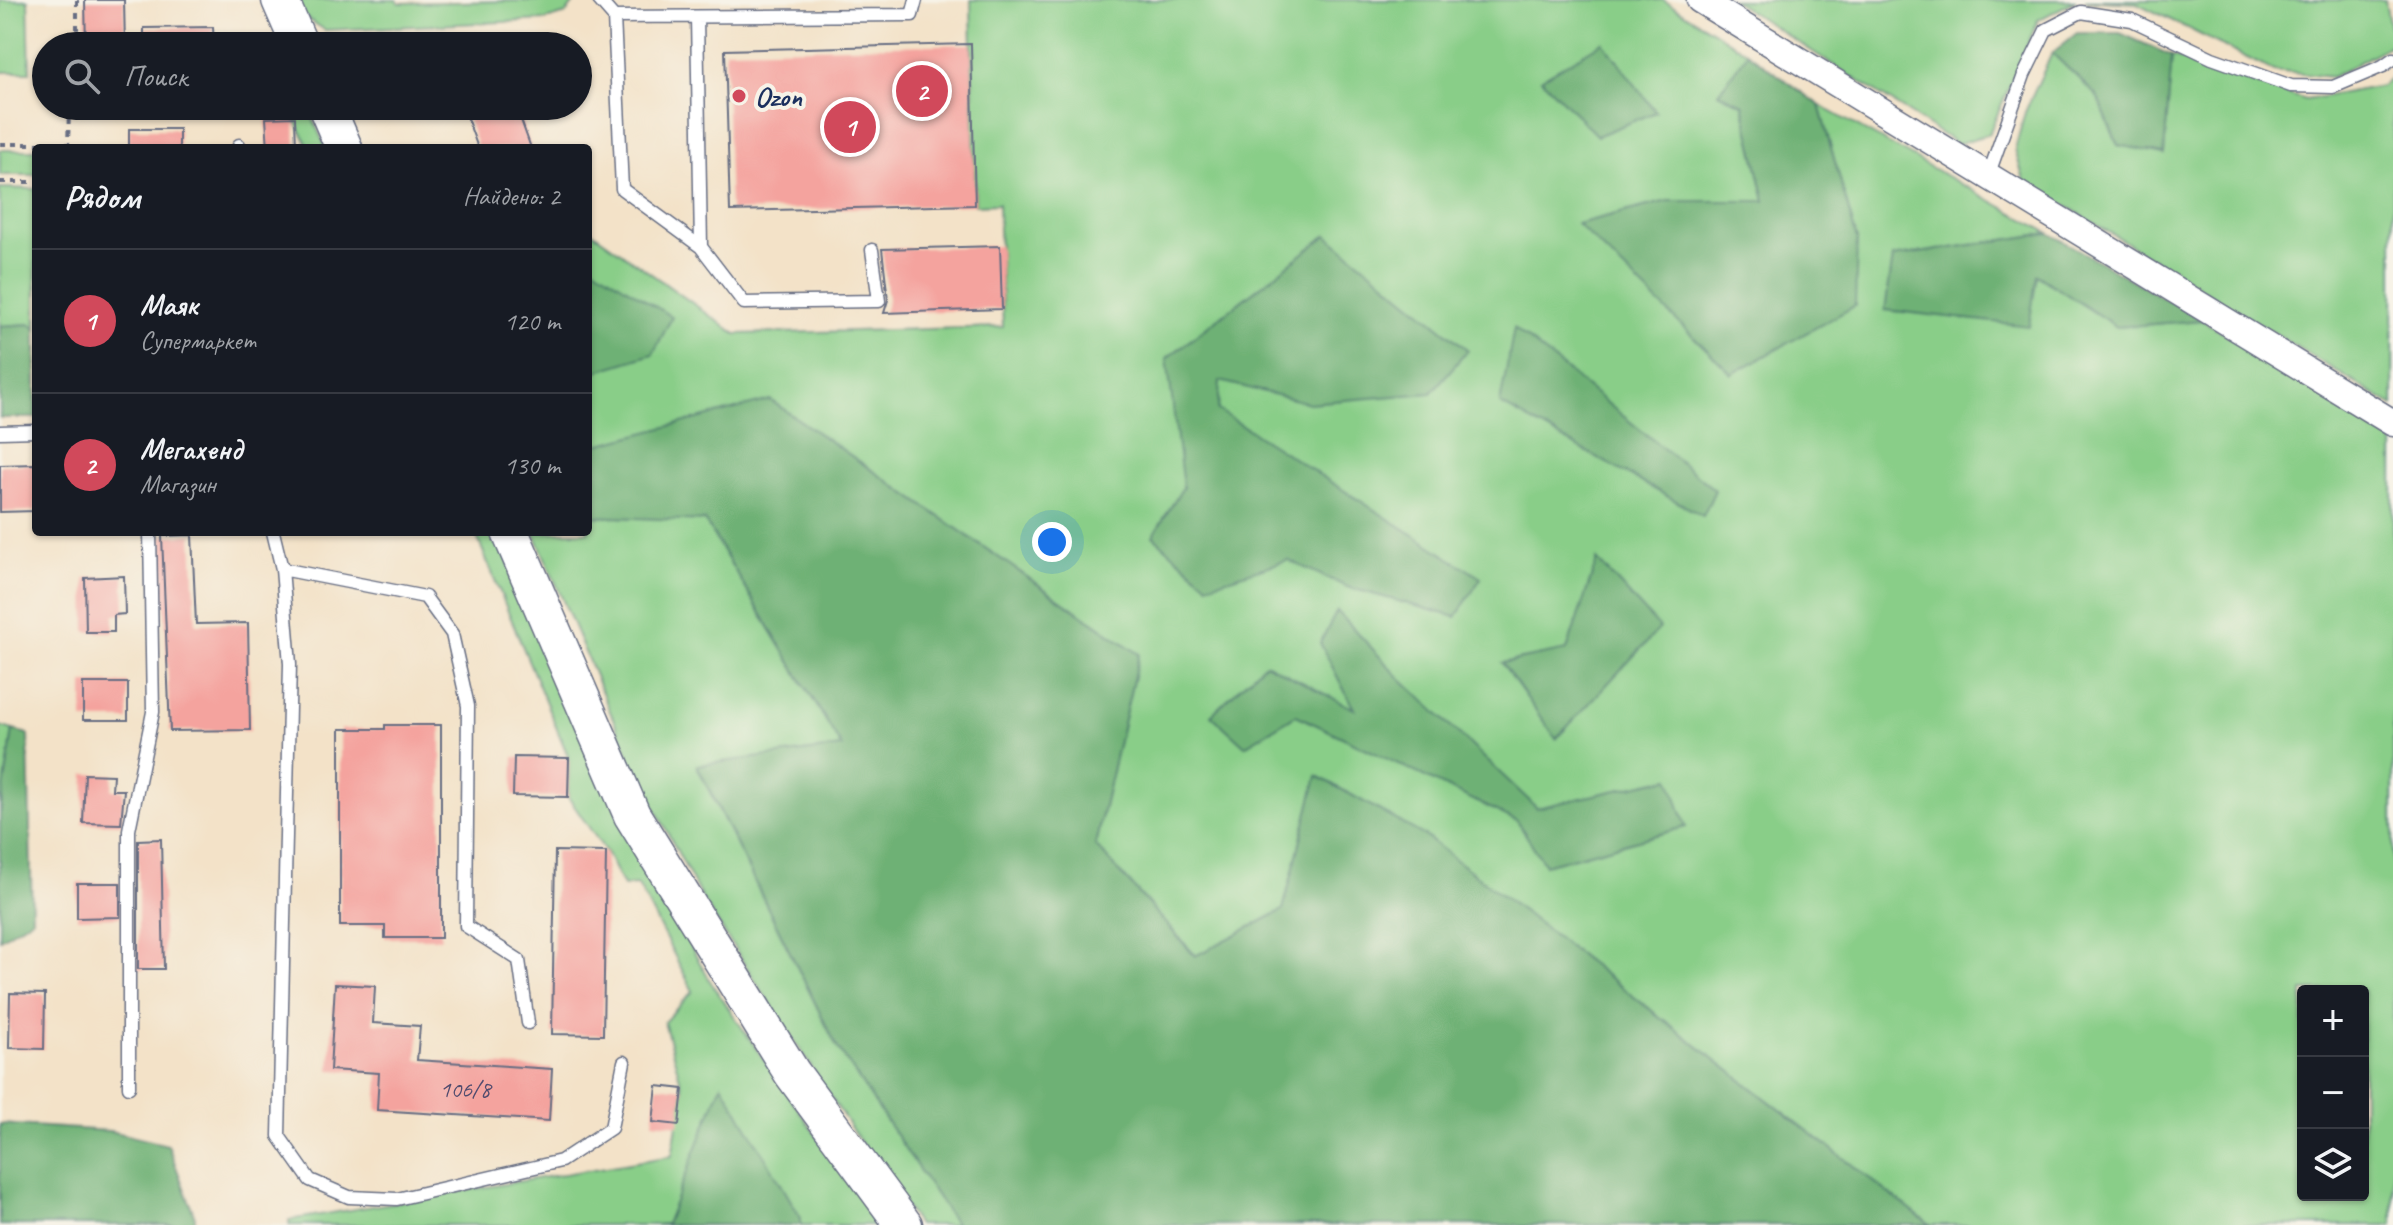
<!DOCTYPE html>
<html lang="ru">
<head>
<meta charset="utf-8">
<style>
	body { margin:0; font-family:Caveat,sans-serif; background:#20242c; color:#f1f3f6 }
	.controls { position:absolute; right:24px; bottom:24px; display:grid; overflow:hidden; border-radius:8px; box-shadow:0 2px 6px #0004 }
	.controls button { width:72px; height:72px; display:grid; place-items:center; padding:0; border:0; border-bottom:2px solid #363941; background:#171b24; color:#f1f3f6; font:40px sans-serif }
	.you { position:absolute; left:1052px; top:542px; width:28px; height:28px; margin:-20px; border:6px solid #fff; border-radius:50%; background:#1a73e8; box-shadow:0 0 0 12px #1a73e833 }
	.badge { display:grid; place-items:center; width:52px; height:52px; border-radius:50%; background:#d1495b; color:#fff; font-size:26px; font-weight:700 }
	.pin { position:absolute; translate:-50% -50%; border:4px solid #fff; box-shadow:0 2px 8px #0006 }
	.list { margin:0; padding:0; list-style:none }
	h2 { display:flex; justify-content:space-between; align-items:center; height:104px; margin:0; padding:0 32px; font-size:34px }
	h2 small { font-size:26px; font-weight:400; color:#9ea1a6 }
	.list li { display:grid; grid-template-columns:52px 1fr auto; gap:24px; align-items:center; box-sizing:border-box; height:144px; padding:0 32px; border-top:2px solid #363941 }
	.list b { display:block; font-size:30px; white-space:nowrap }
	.list p { margin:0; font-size:26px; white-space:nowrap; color:#9ea1a6 }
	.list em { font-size:26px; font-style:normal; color:#9ea1a6 }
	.icon { flex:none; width:44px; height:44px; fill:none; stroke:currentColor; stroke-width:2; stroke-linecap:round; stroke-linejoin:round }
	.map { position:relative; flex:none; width:2393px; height:1225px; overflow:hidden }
	.search { position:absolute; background:#171b24; box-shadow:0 2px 6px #0004; left:32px; top:32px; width:560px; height:88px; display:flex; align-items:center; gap:20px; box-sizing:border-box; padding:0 28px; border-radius:44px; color:#9ea1a6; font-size:30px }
	.panel { position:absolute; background:#171b24; box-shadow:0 2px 6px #0004; left:32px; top:144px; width:560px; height:392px; border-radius:8px }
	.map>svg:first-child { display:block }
	.green { fill:#89ce88; stroke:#527e73; stroke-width:2; fill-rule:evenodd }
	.forest { fill:#6eb174; stroke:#447069; stroke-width:2 }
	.building { fill:#f4a39e }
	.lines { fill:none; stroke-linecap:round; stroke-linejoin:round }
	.lane-casing { stroke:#676e83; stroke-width:15 }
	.street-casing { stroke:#676e83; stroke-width:29 }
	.secondary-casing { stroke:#676e83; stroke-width:39 }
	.path { stroke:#676e83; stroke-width:4; stroke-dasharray:6 6; stroke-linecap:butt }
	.lane { stroke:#fff; stroke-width:12 }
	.street { stroke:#fff; stroke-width:26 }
	.secondary { stroke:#fff; stroke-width:36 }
	.poi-dot { fill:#d1495b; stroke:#f7f3e8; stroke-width:3 }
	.labels { text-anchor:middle; stroke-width:8; stroke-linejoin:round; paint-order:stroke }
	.number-label { font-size:24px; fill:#514c6e }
	.poi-label { font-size:28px; font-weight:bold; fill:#1b2f5e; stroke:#f7f3e8; text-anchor:start }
</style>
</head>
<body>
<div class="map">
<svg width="2393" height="1225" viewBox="0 0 2393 1225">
	<rect width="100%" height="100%" fill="#f7f3e8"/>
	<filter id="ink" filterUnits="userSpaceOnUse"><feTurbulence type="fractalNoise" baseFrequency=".0125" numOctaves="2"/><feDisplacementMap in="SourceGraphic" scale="16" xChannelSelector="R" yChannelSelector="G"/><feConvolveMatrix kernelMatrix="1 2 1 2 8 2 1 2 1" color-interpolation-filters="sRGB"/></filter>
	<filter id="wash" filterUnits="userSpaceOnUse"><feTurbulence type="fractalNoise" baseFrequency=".006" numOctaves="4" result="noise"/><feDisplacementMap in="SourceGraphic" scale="32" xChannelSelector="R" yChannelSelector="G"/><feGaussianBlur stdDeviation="1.8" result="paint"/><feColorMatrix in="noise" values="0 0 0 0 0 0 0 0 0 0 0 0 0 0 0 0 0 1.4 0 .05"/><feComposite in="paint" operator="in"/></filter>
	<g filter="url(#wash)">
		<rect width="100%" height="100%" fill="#f3e2c8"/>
		<!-- green -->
		<path class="green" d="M0,0h28l2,72h-30z
			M295,0h101l3,3 177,-3 -10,14 -20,6 -221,10 -25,-16z
			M971,0h692l85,53 -30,40 25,11 22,97h-97l-91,23 280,16 -38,-135 230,128 -156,24 144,18 80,52 85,-7 191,118v787h-463l-505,-389 -107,-60 -35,134 -87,46 -101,-111 44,-191 -369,-254 -181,116 115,4 138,227 -145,19 139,279 120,180h-38l-67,-97 -150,-231 -67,-129 -100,-236h54v-303l148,105 267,-7 -5,-123 -23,1zM2303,991h60v204h-60z
			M1732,0h344l-38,20 -49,114 -32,10z
			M2085,0h300l8,44 -61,33 -59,-6 -136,-68z
			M2052,53l45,43 21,49 46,8 8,-97 134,44 75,-14 12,-9v329l-369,-226 -9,-31 10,-37z
			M289,106h18l19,42h-17z
			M0,150h36v25h-36z
			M0,188l36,1v139l-7,-4 -29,2z
			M475,532h20l137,312 80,140 166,241h-77v-7l-144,7h-368v-5l383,-64 11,-67 -19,-67 29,-31 -55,-106 -15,1 -17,-34 -38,-55 1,-39z
			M0,726l13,4 -13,85z"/>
		<!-- forest -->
		<path class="forest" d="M2077,33h43l52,23 -8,98 -46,-9 -21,-49 -45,-43z
			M1603,42l53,70 -59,24 -56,-57z
			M1748,53l71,52 38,135 -2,66 -123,68 -155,-150 91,-23h97l-22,-97 -25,-11z
			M2049,233l153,87 -85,7 -80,-52 -8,51 -144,-16 8,-53z
			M1327,235l141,115 -37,43 -122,10 -89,-22 -2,29 263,168 -25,39 -109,-30 -59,-27 -80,25 -55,-49 30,-49 -16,-129z
			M588,263l84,54 -19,37 -65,20z
			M29,324l7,4v90h-36v-92z
			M1514,328l201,162 -12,26 -203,-112z
			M770,400l369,254 -44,191 100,111 88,-46 34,-134 108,60 505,389h-974l-120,-180 -139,-280 145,-18 -137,-226 -116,-5v-69z
			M1597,560l63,68 -104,111 -54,-76 65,-13z
			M1337,611l58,62 142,135 133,-30 16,49 -141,38 -28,-44 -221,-106 -51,31 -34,-31 54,-52 89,46 -34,-66z
			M13,730l15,4 4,185 -32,20v-124z
			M722,1084l79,134v7h-144l9,-1z
			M0,1124l110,7 58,14 27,72v8h-195z"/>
		<g id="blocks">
			<!-- building -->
			<path class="building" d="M85,0h39l1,46h-39z
				M213,27l1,19h-70v-18z
				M971,44l4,161 -245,6 -5,-161z
				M500,106h16l15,42h-53l-11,-30z
				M295,117l1,31h-28l-2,-30z
				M129,129h50v19h-50z
				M1000,246l2,63 -118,4 4,-13 -6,-51z
				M36,464v47l-36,1v-47z
				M192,535l4,89 52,-1 2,107 -80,1 -8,-195z
				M124,576l1,38 -11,1v17h-28l-1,-54z
				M83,683h45v37h-45z
				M385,725h56v213h-56v-12h-45v-197h45z
				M514,757l55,1 -1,39 -55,-1z
				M85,774l28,1 -1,15h12l-3,34 -38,-1z
				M161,839l3,130h-26v-129z
				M555,851l51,1 -3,183 -51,-1z
				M77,883h43v34l-43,1z
				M335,984l40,2 -2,37 47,3 -3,34 135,9 -3,52 -172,-11 2,-37 -49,-3z
				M10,993l35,1 -1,55 -35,-1z
				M657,1086l26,3 -4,36 -26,-3z"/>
		</g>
	</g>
	<g filter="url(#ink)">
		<use href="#blocks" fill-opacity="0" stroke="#676e83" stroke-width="2"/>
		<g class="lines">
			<defs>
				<path id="lane" d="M599,0l15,17 8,172 79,58 43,56 135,-2 -7,-51
					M614,17l298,-2 4,-15
					M697,17l4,230
					M239,145v3
					M1988,176l36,-101 22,-45 35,-18 51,8 80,38 79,28 42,1 50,-21 10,-7
					M0,432l36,-1
					M273,532l9,37 8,95 -11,472 31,44 39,17 48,2 164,-38 50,-33 13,-66
					M282,569l143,28 27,37 16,72 -2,220 53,34 9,63
					M129,1087v-257l24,-118 -3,-180"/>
				<path id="street" d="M1700,0l693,423"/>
				<path id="secondary" d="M280,0l20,46
					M326,106l18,42
					M510,532l122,283 160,258 112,152"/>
			</defs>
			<!-- lane casing -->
			<use href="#lane" class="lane-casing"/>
			<!-- street casing -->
			<use href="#street" class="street-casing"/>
			<!-- secondary casing -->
			<use href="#secondary" class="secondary-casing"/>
			<!-- path -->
			<path class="path" d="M77,0v46
				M0,144h57v4
				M68,148l1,-42
				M0,182h36"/>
			<!-- lane -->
			<use href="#lane" class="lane"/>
			<!-- street -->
			<use href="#street" class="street"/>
			<!-- secondary -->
			<use href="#secondary" class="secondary"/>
		</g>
	</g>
	<!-- markers -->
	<circle class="poi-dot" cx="739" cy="96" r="8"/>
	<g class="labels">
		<!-- number labels -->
		<g class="number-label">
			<text x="465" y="1097">106/8</text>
		</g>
		<!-- poi labels -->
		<g class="poi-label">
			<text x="755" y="106">Ozon</text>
		</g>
	</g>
</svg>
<div class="controls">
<button>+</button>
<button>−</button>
<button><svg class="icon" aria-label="layers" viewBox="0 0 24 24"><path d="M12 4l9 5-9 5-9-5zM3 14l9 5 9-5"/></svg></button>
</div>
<div class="you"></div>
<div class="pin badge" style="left:850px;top:127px">1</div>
<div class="pin badge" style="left:922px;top:91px">2</div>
<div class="search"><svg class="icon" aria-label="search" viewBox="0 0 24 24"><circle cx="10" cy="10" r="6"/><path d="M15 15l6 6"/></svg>Поиск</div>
<section class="panel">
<h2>Рядом<small>Найдено: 2</small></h2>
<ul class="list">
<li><span class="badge">1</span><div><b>Маяк</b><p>Супермаркет</p></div><em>120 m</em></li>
<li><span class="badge">2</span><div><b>Мегахенд</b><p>Магазин</p></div><em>130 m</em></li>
</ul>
</section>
</div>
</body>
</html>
